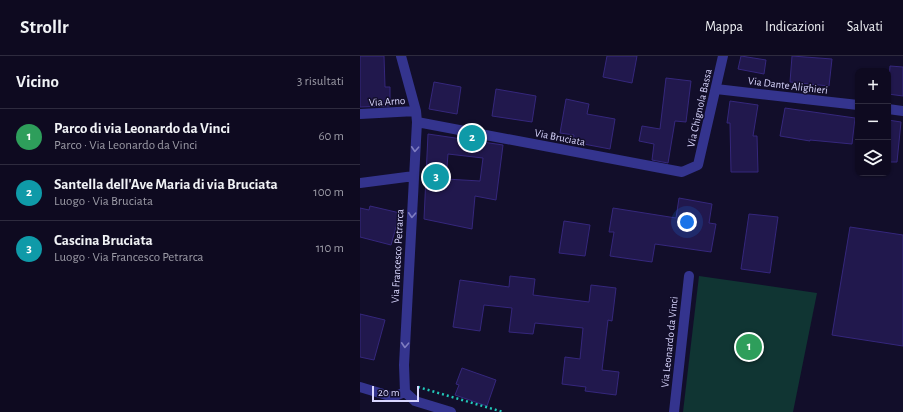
<!DOCTYPE html>
<html lang="it">
<head>
<meta charset="utf-8">
<style>
	body { margin:0; font-family:"Alegreya Sans",sans-serif; background:#1c182d; color:#f1f3f6 }
	.controls { position:absolute; right:12px; top:12px; display:grid; overflow:hidden; border-radius:8px; box-shadow:0 1px 3px #0004 }
	.controls button { width:36px; height:36px; display:grid; place-items:center; padding:0; border:0; border-bottom:1px solid #2e2b3e; background:#0e0a20; color:#f1f3f6; font:20px sans-serif }
	.scale { position:absolute; left:12px; bottom:10px; width:47px; box-sizing:border-box; padding-left:4px; border:2px solid #dad7ff; border-top:0; font-size:11px; line-height:14px; white-space:nowrap; color:#dad7ff; -webkit-text-stroke:3px #120e2a; paint-order:stroke }
	.you { position:absolute; left:327px; top:166px; width:14px; height:14px; margin:-10px; border:3px solid #fff; border-radius:50%; background:#1a73e8; box-shadow:0 0 0 6px #1a73e833 }
	.badge { display:grid; place-items:center; width:26px; height:26px; border-radius:50%; background:#db2777; color:#fff; font-size:13px; font-weight:700 }
	.pin { position:absolute; translate:-50% -50%; border:2px solid #fff; box-shadow:0 1px 4px #0006 }
	.list { margin:0; padding:0; list-style:none }
	h2 { display:flex; justify-content:space-between; align-items:center; height:52px; margin:0; padding:0 16px; font-size:17px }
	h2 small { font-size:13px; font-weight:400; color:#9b9aa5 }
	.list li { display:grid; grid-template-columns:26px 1fr auto; gap:12px; align-items:center; box-sizing:border-box; height:56px; padding:0 16px; border-top:1px solid #2e2b3e }
	.list b { display:block; font-size:15px; white-space:nowrap }
	.list p { margin:0; font-size:13px; white-space:nowrap; color:#9b9aa5 }
	.list em { font-size:13px; font-style:normal; color:#9b9aa5 }
	.icon { flex:none; width:22px; height:22px; fill:none; stroke:currentColor; stroke-width:2; stroke-linecap:round; stroke-linejoin:round }
	.map { position:relative; flex:none; width:543px; height:356px; overflow:hidden }
	header { display:flex; align-items:center; gap:24px; box-sizing:border-box; height:56px; padding:0 20px; background:#0e0a20; border-bottom:1px solid #2e2b3e }
	header strong { font-size:19px }
	nav { display:flex; gap:22px; margin-inline-start:auto; font-size:14px }
	main { display:flex }
	aside { flex:1; background:#0e0a20 }
	.map>svg:first-child { display:block }
	.green { fill:#103533 }
	.building { fill:#21184d; stroke:#35277c; fill-rule:evenodd }
	.lines { fill:none; stroke-linecap:round; stroke-linejoin:round }
	.path { stroke:#22c7b9; stroke-width:2.5; stroke-dasharray:2 3; stroke-linecap:butt }
	.street { stroke:#34348e; stroke-width:10 }
	.oneway { stroke:#7f7dc1 }
	.labels { text-anchor:middle; stroke-width:3; stroke-linejoin:round; paint-order:stroke }
	.street-label { font-size:11px; fill:#dad7ff; stroke:#120e2a }
</style>
</head>
<body>
<header>
<strong>Strollr</strong>
<nav><a>Mappa</a><a>Indicazioni</a><a>Salvati</a></nav>
</header>
<main>
<aside>
<h2>Vicino<small>3 risultati</small></h2>
<ul class="list">
<li><span class="badge" style="background:#2e9e5b">1</span><div><b>Parco di via Leonardo da Vinci</b><p>Parco · Via Leonardo da Vinci</p></div><em>60 m</em></li>
<li><span class="badge" style="background:#0f9aa8">2</span><div><b>Santella dell'Ave Maria di via Bruciata</b><p>Luogo · Via Bruciata</p></div><em>100 m</em></li>
<li><span class="badge" style="background:#0f9aa8">3</span><div><b>Cascina Bruciata</b><p>Luogo · Via Francesco Petrarca</p></div><em>110 m</em></li>
</ul>
</aside>
<div class="map">
<svg width="543" height="356" viewBox="0 0 543 356">
	<rect width="100%" height="100%" fill="#120e2a"/>
	<!-- green -->
	<path class="green" d="M339,220l118,17 -24,119h-110z"/>
	<!-- building -->
	<path class="building" d="M0,0h24l1,31h5v19l-30,1z
		M247,0h30l-5,27 -29,-6z
		M381,0l25,4 -2,14 -26,-5z
		M432,0l40,3 -3,27 -39,-4z
		M530,10l13,1v29l-15,-2z
		M306,22l25,3 -5,41 -11,-1 -7,42 -16,-3 2,-16 -15,-3 3,-15 18,3z
		M74,26l27,5 -4,27 -28,-5z
		M136,33l40,7 -4,26 -40,-6z
		M206,43l23,5 -2,10 28,5 -5,30 -37,-7 1,-7 -14,-2z
		M370,45l28,4 -5,31h4l1,36h-27l-1,-49h-3z
		M425,52l70,10 -3,26 -42,-4v1l-30,-5z
		M528,64l13,2 -4,40h-9z
		M68,78l75,11 -7,55 -21,-4 -3,33 -48,-10zM88,98l35,4 -3,23 -34,-2z
		M319,142l33,6 -3,19 7,1 -5,28 -56,-8 -3,18 -42,-6 4,-24h-5l4,-24 63,10z
		M10,150l30,7 -9,32 -31,-8v-29l9,2z
		M389,158l29,3 -8,56 -29,-4z
		M204,165l26,4 -5,31 -26,-3z
		M490,171l53,8v111l-71,-11z
		M150,220l25,3 -2,16 56,7 2,-17 25,3 -4,33 -4,-1 -6,50 17,2 -3,23 -31,-4 1,-4 -24,-3 3,-27 15,2 3,-31 -48,-5 -2,11 -24,-2 3,-24 -28,-3 -4,26 -27,-4 7,-47 49,7z
		M0,258l25,6 -11,40 -14,-3z
		M102,312l34,12 -9,26 -32,-11 4,-10 -3,-1z"/>
	<g class="lines">
		<!-- path -->
		<path class="path" d="M58,331l85,25"/>
		<!-- street -->
		<path class="street" d="M41,0l15,55 1,11 -13,243 1,27
			M356,33l142,16
			M528,53l15,2
			M0,58l56,-3
			M57,66l265,50 16,-7 25,-109
			M0,127l54,-7
			M0,331l33,10 12,-5
			M45,336l10,9 36,11
			M314,356l15,-136"/>
	</g>
	<!-- one-way arrows -->
	<defs><path id="oneway-chevron" d="M-2-3.5L2.5 0L-2 3.5" fill="none" stroke-width="1.6" stroke-linecap="round" stroke-linejoin="round"/></defs>
	<g class="oneway">
		<use href="#oneway-chevron" transform="translate(55 93) rotate(93)"/>
		<use href="#oneway-chevron" transform="translate(52 159) rotate(93)"/>
		<use href="#oneway-chevron" transform="translate(45 289) rotate(93)"/>
	</g>
	<g class="labels">
		<!-- street labels -->
		<g class="street-label">
			<text transform="translate(428 29) rotate(7)" y="4">Via Dante Alighieri</text>
			<text transform="translate(27 45) rotate(-3)" y="4">Via Arno</text>
			<text transform="translate(339 52) rotate(-77)" y="4">Via Chignola Bassa</text>
			<text transform="translate(200 81) rotate(11)" y="4">Via Bruciata</text>
			<text transform="translate(37 200) rotate(-87)" y="4">Via Francesco Petrarca</text>
			<text transform="translate(309 286) rotate(-84)" y="4">Via Leonardo da Vinci</text>
		</g>
	</g>
</svg>
<div class="controls">
<button>+</button>
<button>−</button>
<button><svg class="icon" aria-label="layers" viewBox="0 0 24 24"><path d="M12 4l9 5-9 5-9-5zM3 14l9 5 9-5"/></svg></button>
</div>
<div class="scale">20 m</div>
<div class="you"></div>
<div class="pin badge" style="left:389px;top:291px;background:#2e9e5b">1</div>
<div class="pin badge" style="left:112px;top:82px;background:#0f9aa8">2</div>
<div class="pin badge" style="left:76px;top:121px;background:#0f9aa8">3</div>
</div>
</main>
</body>
</html>
